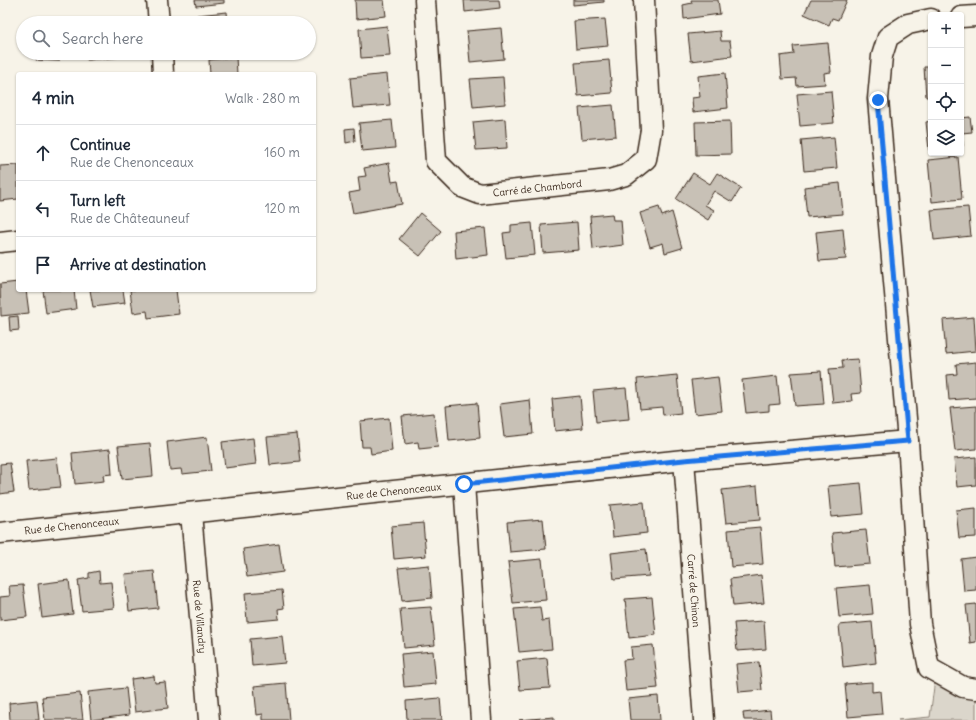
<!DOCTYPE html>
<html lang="en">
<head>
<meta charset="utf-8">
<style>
	body { margin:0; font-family:Delius,sans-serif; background:#f2f2f3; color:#1f2937 }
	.controls { position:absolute; right:12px; top:12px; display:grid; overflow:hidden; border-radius:4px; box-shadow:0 1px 3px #0004 }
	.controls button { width:36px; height:36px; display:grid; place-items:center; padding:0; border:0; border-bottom:1px solid #e0e1e3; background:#fff; color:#1f2937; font:20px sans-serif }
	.stop { position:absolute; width:12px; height:12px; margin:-9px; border:3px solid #1a73e8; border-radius:50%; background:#fff }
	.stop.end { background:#1a73e8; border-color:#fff; box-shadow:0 1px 4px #0008 }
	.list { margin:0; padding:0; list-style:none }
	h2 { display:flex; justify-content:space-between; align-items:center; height:52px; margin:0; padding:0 16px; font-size:17px }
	h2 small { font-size:13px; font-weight:400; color:#747a83 }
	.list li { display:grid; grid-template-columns:26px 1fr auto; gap:12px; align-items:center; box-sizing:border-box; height:56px; padding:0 16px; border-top:1px solid #e0e1e3 }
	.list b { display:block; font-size:15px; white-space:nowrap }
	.list p { margin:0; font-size:13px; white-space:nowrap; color:#747a83 }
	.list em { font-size:13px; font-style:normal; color:#747a83 }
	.icon { flex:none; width:22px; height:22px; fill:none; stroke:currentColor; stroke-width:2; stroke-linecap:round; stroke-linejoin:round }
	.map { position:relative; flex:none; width:976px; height:720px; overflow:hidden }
	.search { position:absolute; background:#fff; box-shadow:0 1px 3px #0004; left:16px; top:16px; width:300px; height:44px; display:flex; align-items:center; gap:10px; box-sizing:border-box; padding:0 14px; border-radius:22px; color:#747a83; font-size:15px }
	.panel { position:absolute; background:#fff; box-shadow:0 1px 3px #0004; left:16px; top:72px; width:300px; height:220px; border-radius:4px }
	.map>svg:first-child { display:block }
	.green { fill:#dbd6cb; stroke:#8b8074 }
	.building { fill:#c8c1b6; stroke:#3b2a1e }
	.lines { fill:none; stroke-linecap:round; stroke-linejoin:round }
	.minor-casing { stroke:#3b2a1e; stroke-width:23 }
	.minor { stroke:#f7f3e8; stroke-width:20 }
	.route { stroke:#1a73e8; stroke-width:5 }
	.labels { text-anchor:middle; stroke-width:4; stroke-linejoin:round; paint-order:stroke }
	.street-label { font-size:10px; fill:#3b2a1e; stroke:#f7f3e8 }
</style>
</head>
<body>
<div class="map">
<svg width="976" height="720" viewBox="0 0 976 720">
	<rect width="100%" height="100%" fill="#f7f3e8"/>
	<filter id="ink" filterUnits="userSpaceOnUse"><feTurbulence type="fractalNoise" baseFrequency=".025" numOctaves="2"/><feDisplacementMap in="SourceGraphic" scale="8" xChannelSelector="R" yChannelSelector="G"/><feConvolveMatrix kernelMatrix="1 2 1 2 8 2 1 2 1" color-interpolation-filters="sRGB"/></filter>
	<g filter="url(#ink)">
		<!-- green -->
		<path class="green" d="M936,672l40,16v32h-78l32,-3z"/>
		<!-- building -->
		<path class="building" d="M195,0h29v3l-28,3z
			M355,0h29l2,16 -30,3z
			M464,0h35l1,8 -35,4z
			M573,0h31v2l-31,3z
			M691,0h27l2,14 -36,5 -1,-14 9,-2z
			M811,0h36l-9,20 -6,-2 -3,7 -25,-11z
			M227,12l1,11h-30l-1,-8z
			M605,19l3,27 -32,3 -2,-28z
			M387,26l3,30 -29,2 -2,-29z
			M501,28l3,31 -34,3 -3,-31z
			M720,31l1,10h9l2,15 -41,5 -3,-27z
			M828,43l3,29 -7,1 1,11 -28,2 -1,-8 -14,1 -2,-23 14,-2 -1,-8z
			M37,53h22v8l-23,-1z
			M86,53h37l1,4 -37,3z
			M236,57l1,17h-27l-1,-14z
			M609,60l3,33 -34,3 -3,-33z
			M924,67h7v30h-5z
			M725,73l3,35 -35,4 -1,-14 8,-1 -2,-21z
			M387,74l3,31 -37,3 -3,-30z
			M503,77l2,27 -32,3 -3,-28z
			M831,91l3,32 -34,3 -3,-32z
			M613,105l3,31 -34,3 -3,-31z
			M970,117l2,15 -10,1 1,13h-2v-28z
			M505,119l2,29 -31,2 -3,-28z
			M392,120l3,28 -33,3 -3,-28z
			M730,121l1,33 -35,1 -1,-33z
			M931,121v28l-2,1 -3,-28z
			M354,128l1,13 -9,2 -1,-14z
			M834,137l3,31 -33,3 -3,-31z
			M958,157l4,42 -30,3 -4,-42z
			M389,163l3,19 6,-1 4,23 -49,9 -4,-20 11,-2 -2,-14 8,-1 -2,-8z
			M18,165v34l-18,2v-35z
			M693,173l17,11 7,-11 24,15 -9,14 -18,-11 -9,14 9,5 -6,10 -32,-21z
			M840,183l3,31 -36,3 -3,-30z
			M659,207l3,9 10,-4 10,36 -17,5 -2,-10 -13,4 -10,-34z
			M968,207l3,29 -37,4 -3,-30z
			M420,213l21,18 -21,25 -21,-17z
			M612,214l1,6h8l2,25 -30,4 -3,-33z
			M577,222l2,28 -36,3 -2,-28z
			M532,223l3,32 -29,3 -3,-25 8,-1v-7z
			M485,228l3,27 -32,4 -2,-28z
			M843,229l3,30 -27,2 -3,-29z
			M18,282v8h8l3,23 -28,3 -1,-32z
			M43,290h31l2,19 -30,4z
			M90,290h33l2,13 -32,4z
			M130,290h46l3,24 -31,4 -1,-7 -14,2z
			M18,316l1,14 -9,1 -1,-14z
			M974,317l2,34 -30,3 -3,-34z
			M858,359l3,34 -10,1 1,7 -19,2 -4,-34 14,-1 -1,-8z
			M976,362v36l-27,2 -2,-25 10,-1 -1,-10z
			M821,371l3,33 -29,2 -4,-33z
			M677,375l4,38 -18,2 -1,-8 -22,2 -3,-30z
			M777,376l3,28 -11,1v6l-23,2 -4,-33z
			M718,377l4,34 -27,3 -4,-34z
			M626,388l3,31 -33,3 -3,-31z
			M580,396l3,32 -28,3 -3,-32z
			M530,400l3,34 -29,3 -4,-33z
			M477,403l3,35 -31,3 -3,-35z
			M976,406v43l-21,2 -5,-43z
			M434,413l4,34 -19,2 -1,-7 -13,2 -3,-28z
			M389,418l3,33 -21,3 -1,-7h-8l-2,-26z
			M297,434l3,28 -30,3 -3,-28z
			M207,437l4,34 -29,3 -1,-5 -11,1 -3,-28z
			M253,438l3,26 -31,4 -3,-26z
			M150,443l3,33 -31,3 -4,-33z
			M110,449l2,25 -9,1 1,6 -29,3 -3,-31z
			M976,457v28l-19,2 -3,-28z
			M57,458l4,29 -32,3 -3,-29z
			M10,463l4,29 -14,2v-30z
			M861,483l3,31 -33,3 -3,-31z
			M757,486l3,34 -34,3 -4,-33z
			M644,502l3,31 -34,4 -3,-32z
			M976,508v29l-17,1 -3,-28z
			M543,519l3,30 -36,3 -3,-30z
			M423,523l3,33 -32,3 -3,-33z
			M760,527l3,37 -32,3 -3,-37z
			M866,530l4,34 -35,3 -3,-34z
			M279,544l4,28 -36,5 -4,-28z
			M646,549l3,27 -35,3 -3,-26z
			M976,557v33l-12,1 -3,-32z
			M542,559l4,41 -33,3 -5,-41z
			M429,565l3,33 -30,3 -4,-33z
			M99,571l1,12 11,-1 3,26 -32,3 -4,-31 11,-2v-5z
			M154,571l4,37 -29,3 -4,-37z
			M761,575l3,28 -31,3 -3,-27z
			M69,580l4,34 -31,4 -4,-34z
			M23,585l4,32 -27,3v-23l10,-1 -1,-10z
			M870,585l3,29 -34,3 -3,-29z
			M282,590l2,18 -6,1 1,10 -32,3 -2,-29z
			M652,597l4,38 -27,3 -4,-39z
			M976,604v38l-6,1 -4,-38z
			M431,607l4,38 -31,3 -4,-39z
			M540,607l2,14 7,-1 3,29 -33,3 -5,-43z
			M764,621l2,28 -29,2 -3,-28z
			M872,622l4,41 -33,4 -4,-42z
			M282,636l3,27 -33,3 -2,-27z
			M653,645l5,43 -32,3 -3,-31 9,-1 -1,-12z
			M433,651l3,33 -32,3 -3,-33z
			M547,658l3,30 -30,2 -3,-29z
			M759,662l3,28 -23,2 -3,-28z
			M154,676l1,7 10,-1 3,26 -33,4 -4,-33z
			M872,682v10l8,-1 2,23 -34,3 -3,-33z
			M286,683l3,37h-26v-6l-6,1 -3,-29z
			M126,688l3,27 -38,5 -3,-28z
			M80,693l3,27h-38l-3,-23z
			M658,696l2,24h-30l-2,-21z
			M440,698l2,22h-35l-1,-19z
			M37,700l2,20h-29l-1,-17z
			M770,710l1,10h-27l-1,-7z
			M554,717v3h-35z"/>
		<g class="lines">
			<defs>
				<g id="minor">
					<path d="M157,0l2,23"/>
					<path id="s1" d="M425,0l11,161 26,26 18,7 129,-14 17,-5 20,-16 5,-29 -7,-130"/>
					<path d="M961,17l15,-1"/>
					<path d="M931,19l-23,5 -20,13 -6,19 -4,43 30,342 12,183 9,44 34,19 13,2"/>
					<path d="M162,53l1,21"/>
					<path d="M0,242l18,-2"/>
					<path id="s2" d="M684,460l20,260"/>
					<path d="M464,484l17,236"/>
					<path id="s3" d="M191,513l18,207"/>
					<path id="s4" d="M0,533l684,-73 224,-19"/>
				</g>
			</defs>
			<!-- minor casing -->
			<use href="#minor" class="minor-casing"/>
			<!-- minor -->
			<use href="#minor" class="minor"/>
		</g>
	</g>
	<g class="lines" filter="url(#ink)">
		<!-- route -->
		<path class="route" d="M464,484l220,-24 224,-19 -30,-341"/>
	</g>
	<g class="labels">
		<!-- street labels -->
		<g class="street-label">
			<text dy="4" stroke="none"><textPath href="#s1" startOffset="275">Carré de Chambord</textPath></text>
			<text dy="4" stroke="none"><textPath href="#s4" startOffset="396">Rue de Chenonceaux</textPath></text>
			<text dy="4" stroke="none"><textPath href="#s4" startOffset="72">Rue de Chenonceaux</textPath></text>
			<text dy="4" stroke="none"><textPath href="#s2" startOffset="131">Carré de Chinon</textPath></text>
			<text dy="4" stroke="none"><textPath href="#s3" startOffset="104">Rue de Villandry</textPath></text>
		</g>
	</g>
</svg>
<div class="controls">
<button>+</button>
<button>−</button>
<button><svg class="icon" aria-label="locate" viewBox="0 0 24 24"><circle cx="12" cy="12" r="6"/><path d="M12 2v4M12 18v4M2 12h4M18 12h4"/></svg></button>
<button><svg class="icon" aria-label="layers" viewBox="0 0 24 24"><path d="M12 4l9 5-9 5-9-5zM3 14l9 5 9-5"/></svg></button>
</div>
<div class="stop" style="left:464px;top:484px"></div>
<div class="stop end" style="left:878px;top:100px"></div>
<div class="search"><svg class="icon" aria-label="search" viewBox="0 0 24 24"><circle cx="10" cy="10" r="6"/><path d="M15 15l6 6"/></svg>Search here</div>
<section class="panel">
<h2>4 min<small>Walk · 280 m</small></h2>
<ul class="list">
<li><svg class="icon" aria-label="ahead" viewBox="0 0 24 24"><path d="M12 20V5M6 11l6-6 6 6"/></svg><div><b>Continue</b><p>Rue de Chenonceaux</p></div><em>160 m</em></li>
<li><svg class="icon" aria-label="left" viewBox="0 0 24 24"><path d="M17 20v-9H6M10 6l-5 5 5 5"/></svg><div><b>Turn left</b><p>Rue de Châteauneuf</p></div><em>120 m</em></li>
<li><svg class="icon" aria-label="arrive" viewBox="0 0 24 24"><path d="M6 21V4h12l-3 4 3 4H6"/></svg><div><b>Arrive at destination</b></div></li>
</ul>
</section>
</div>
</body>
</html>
